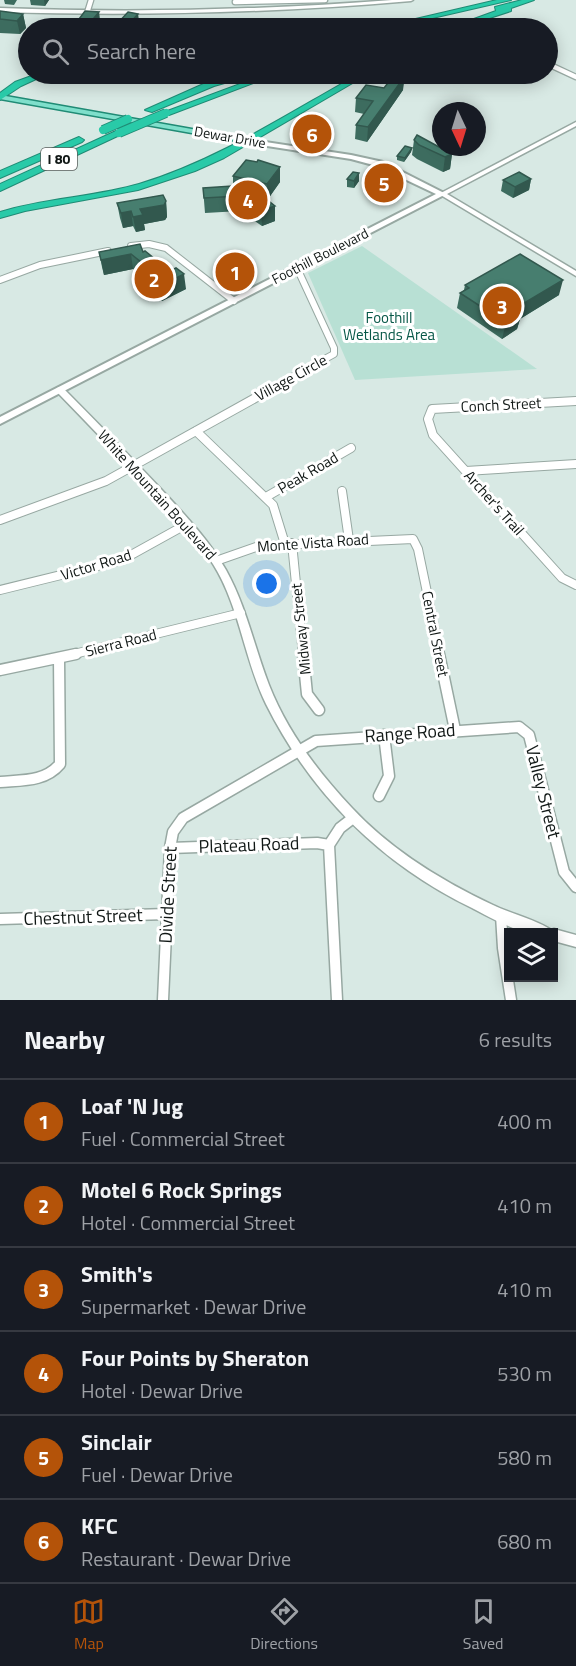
<!DOCTYPE html>
<html lang="en">
<head>
<meta charset="utf-8">
<style>
	body { margin:0; font-family:"Titillium Web",sans-serif; background:#242831; color:#f1f3f6 }
	.controls { position:absolute; right:18px; bottom:18px; display:grid; overflow:hidden; border-radius:0px; box-shadow:0 3px 15px #0003 }
	.controls button { width:54px; height:54px; display:grid; place-items:center; padding:0; border:0; border-bottom:2px solid #363941; background:#171b24; color:#f1f3f6; font:30px sans-serif }
	.compass { position:absolute; left:432px; top:102px; width:54px; height:54px; border-radius:50%; background:#171b24; box-shadow:0 3px 15px #0003; rotate:176deg }
	.you { position:absolute; left:267px; top:584px; width:21px; height:21px; margin:-15px; border:4px solid #fff; border-radius:50%; background:#1a73e8; box-shadow:0 0 0 9px #1a73e833 }
	.badge { display:grid; place-items:center; width:39px; height:39px; border-radius:50%; background:#b45309; color:#fff; font-size:20px; font-weight:700 }
	.pin { position:absolute; translate:-50% -50%; border:3px solid #fff; box-shadow:0 2px 6px #0006 }
	.list { margin:0; padding:0; list-style:none }
	h2 { display:flex; justify-content:space-between; align-items:center; height:78px; margin:0; padding:0 24px; font-size:26px }
	h2 small { font-size:20px; font-weight:400; color:#9ea1a6 }
	.list li { display:grid; grid-template-columns:39px 1fr auto; gap:18px; align-items:center; box-sizing:border-box; height:84px; padding:0 24px; border-top:2px solid #363941 }
	.list b { display:block; font-size:22px; white-space:nowrap }
	.list p { margin:0; font-size:20px; white-space:nowrap; color:#9ea1a6 }
	.list em { font-size:20px; font-style:normal; color:#9ea1a6 }
	.icon { flex:none; width:33px; height:33px; fill:none; stroke:currentColor; stroke-width:2; stroke-linecap:round; stroke-linejoin:round }
	.map { position:relative; flex:none; width:576px; height:1000px; overflow:hidden }
	.search { position:absolute; background:#171b24; box-shadow:0 3px 15px #0003; left:18px; right:18px; top:18px; height:66px; display:flex; align-items:center; gap:15px; box-sizing:border-box; padding:0 21px; border-radius:33px; color:#9ea1a6; font-size:22px }
	.sheet { height:582px; background:#171b24 }
	nav { display:flex; justify-content:space-around; align-items:center; box-sizing:border-box; height:84px; border-top:2px solid #363941; background:#171b24; font-size:16px; color:#9ea1a6 }
	nav a { display:grid; justify-items:center; gap:3px }
	nav .on { color:#b45309 }
	.map>svg:first-child { display:block }
	.green { fill:#b8e0d4 }
	.lines { fill:none; stroke-linecap:round; stroke-linejoin:round }
	.minor-far3-casing { stroke:#97a8a2; stroke-width:7 }
	.minor-far2-casing { stroke:#97a8a2; stroke-width:8 }
	.minor-far1-casing { stroke:#97a8a2; stroke-width:10 }
	.minor-casing { stroke:#97a8a2; stroke-width:13 }
	.tertiary-casing { stroke:#97a8a2; stroke-width:3 }
	.secondary-casing { stroke:#97a8a2; stroke-width:4 }
	.primary-casing { stroke:#208b75; stroke-width:3 }
	.motorway-casing { stroke:#208b75; stroke-width:2 }
	.minor-far3 { stroke:#fff; stroke-width:4.5 }
	.minor-far2 { stroke:#fff; stroke-width:6 }
	.minor-far1 { stroke:#fff; stroke-width:8 }
	.minor { stroke:#fff; stroke-width:10 }
	.tertiary { fill:#fff; fill-rule:evenodd }
	.secondary { fill:#fff; fill-rule:evenodd }
	.primary { fill:#7fdfcb; fill-rule:evenodd }
	.motorway { fill:#29caa8; fill-rule:evenodd }
	.motorway-bridge-casing { stroke:#208b75; stroke-width:10; stroke-linecap:butt }
	.motorway-bridge { stroke:#29caa8; stroke-width:8 }
	.wall { fill:#3d6c5f }
	.shaded-wall { fill:#32584e }
	.building { fill:#477e6f; stroke:#32584e; stroke-width:1.5 }
	.labels { text-anchor:middle; stroke-width:6; stroke-linejoin:round; paint-order:stroke }
	.far-street-label { font-size:14px; fill:#101715; stroke:#fff }
	.shield { fill:#fff; stroke:#585d5b; stroke-width:1.5 }
	.shield-label { font-size:14px; font-weight:bold; fill:#101715 }
	.park-label { font-size:15px; fill:#085848; stroke:#fff }
	.street-label { font-size:15px; fill:#101715; stroke:#fff }
	.near-street-label { font-size:18px; fill:#101715; stroke:#fff }
</style>
</head>
<body>
<div class="map">
<svg width="576" height="1000" viewBox="0 0 576 1000">
	<rect width="100%" height="100%" fill="#d8e9e4"/>
	<!-- green -->
	<path class="green" d="M362,246l175,123 -182,11 -47,-107z"/>
	<g class="lines">
		<defs>
			<path id="minor-far3" d="M235,2l90,-2
				M87,13l4,-13
				M548,64l28,13"/>
			<path id="minor-far2" d="M131,246l18,-2 17,4 68,53
				M0,280l40,-15 68,-14
				M281,383l53,-29v-6l-37,-80"/>
			<path id="minor-far1" d="M576,401l-144,8 -4,10 5,16 129,143 14,7
				M196,431l77,74 12,39
				M466,471l110,-7
				M342,491l7,49
				M266,497l85,-49
				M0,520l106,-39 178,-99
				M292,543l11,112
				M216,561l43,-15 154,-7 5,10 22,106
				M0,590l122,-30 65,-36
				M70,655l171,-42"/>
			<path id="minor" d="M303,654l4,40 12,16
				M439,654l16,76
				M0,670l76,-16
				M0,782c22,-2 45,0 60,-18l-1,-106
				M379,796l10,-20 -5,-41
				M170,848l147,-5 12,2
				M501,915l2,33 8,52
				M0,919l167,-5
				M163,1000l7,-152 3,-16 10,-14 133,-77 203,-14 10,8 35,137 12,15
				M337,1000l-8,-155 11,-17 13,-10"/>
			<path id="tertiary" d="M392,0h21l-2,1c-137,12 -274,15 -411,11v-4c131,5 262,2 392,-8z
				M576,122v4l-129,68 129,77v5l-137,-82z
				M60,387l3,1c33,33 66,67 98,101 23,25 48,51 65,81 20,36 28,76 43,115 18,46 49,87 83,123 39,42 90,73 141,97 16,8 46,16 58,25l3,-1 22,6v12l-22,-6v-8c-8,0 -16,0 -23,0 -17,-2 -44,-17 -59,-25 -91,-44 -161,-114 -206,-204 -22,-45 -26,-97 -53,-140 -18,-28 -42,-52 -65,-77 -30,-32 -60,-63 -91,-95l-1,-2 1,-2z"/>
			<path id="secondary" d="M245,139l106,16 32,7 63,32 -446,230v-7l436,-223 -59,-28 -26,-7 -103,-16 -4,-2z"/>
			<path id="primary" d="M0,95l248,44 4,2 -4,2 -248,-44z"/>
			<path id="motorway" d="M497,0h14l-122,28h-12z
				M522,0h12l-23,8v3l-52,17h-10l47,-17 -1,-4z
				M37,74h10l-26,12 -21,14v-7l15,-11z
				M239,74l4,2 -1,2 -28,8 -62,26 -7,-2 63,-28z
				M267,74h10l-108,41 -7,-2z
				M359,74h9l-144,84 -29,13 -57,19 -113,21 -25,7v-6c45,-14 94,-15 139,-28 79,-24 148,-70 220,-110z
				M116,131l8,2 -124,58v-7z
				M79,137l5,3 -2,2 -82,36v-7z"/>
		</defs>
		<!-- minor-far3 casing -->
		<use href="#minor-far3" class="minor-far3-casing"/>
		<!-- minor-far2 casing -->
		<use href="#minor-far2" class="minor-far2-casing"/>
		<!-- minor-far1 casing -->
		<use href="#minor-far1" class="minor-far1-casing"/>
		<!-- minor casing -->
		<use href="#minor" class="minor-casing"/>
		<!-- tertiary casing -->
		<use href="#tertiary" class="tertiary-casing"/>
		<!-- secondary casing -->
		<use href="#secondary" class="secondary-casing"/>
		<!-- primary casing -->
		<use href="#primary" class="primary-casing"/>
		<!-- motorway casing -->
		<use href="#motorway" class="motorway-casing"/>
		<!-- minor-far3 -->
		<use href="#minor-far3" class="minor-far3"/>
		<!-- minor-far2 -->
		<use href="#minor-far2" class="minor-far2"/>
		<!-- minor-far1 -->
		<use href="#minor-far1" class="minor-far1"/>
		<!-- minor -->
		<use href="#minor" class="minor"/>
		<!-- tertiary -->
		<use href="#tertiary" class="tertiary"/>
		<!-- secondary -->
		<use href="#secondary" class="secondary"/>
		<!-- primary -->
		<use href="#primary" class="primary"/>
		<!-- motorway -->
		<use href="#motorway" class="motorway"/>
		<defs>
			<path id="motorway-bridge" d="M103,130l25,-11
				M119,133l47,-20"/>
		</defs>
		<!-- motorway-bridge casing -->
		<use href="#motorway-bridge" class="motorway-bridge-casing"/>
		<!-- motorway-bridge -->
		<use href="#motorway-bridge" class="motorway-bridge"/>
	</g>
	<!-- wall -->
	<path class="wall" d="M4,0h13l-3,5 -9,-1z
		M30,0h19l-4,6 -14,-1z
		M0,11l23,3 3,14 -6,6 -20,-1z
		M99,12l1,11 -5,5h-18l-1,-5z
		M138,14l1,10 -4,4h-17v-5z
		M384,88l19,2 -36,52 -12,-3 1,-14 8,-11 -9,-2 1,-14z
		M414,140l38,14 -2,15 -7,3 -26,-13 -5,-4z
		M412,148l-1,4 -7,10 -7,-2v-4z
		M359,173v8l-5,7 -7,-1v-8z
		M233,176l47,6 -12,17 -3,-1 10,8v15l-13,5 -22,-15 -35,2 -2,-25 30,-2z
		M531,179l-2,11 -16,8 -12,-7 2,-11z
		M166,201l1,16 -2,3 -21,4 1,6 -9,2 -3,-6 -10,2 -3,-10 -3,-15z
		M99,252h44l43,37 -24,12 -7,-7 -1,-7 -21,-18 -29,6 -2,-8z
		M465,285l94,10 -39,24 -3,10 -15,10 -45,-31 3,-15 4,-3z"/>
	<!-- shaded-wall -->
	<path class="shaded-wall" d="M44,0h5l-4,6z
		M99,12l1,11 -5,5h-5l-1,-4z
		M23,14l3,14 -6,6 -3,-13z
		M138,14l1,10 -4,4h-6v-4z
		M405,76l-2,14 -36,52 1,-15z
		M412,148l-1,4 -7,10 1,-4z
		M452,154l-2,15 -7,3 2,-15z
		M280,167v15l-12,17 -1,-15z
		M359,173v8l-5,7v-7z
		M531,179l-2,11 -16,8 2,-11z
		M166,201l1,16 -2,3 -21,4 1,6 -9,2 -3,-15 7,-8z
		M275,206v15l-13,5 -1,-15z
		M131,211l2,15 -10,2 -2,-15z
		M131,254l2,15 -29,6 -3,-15z
		M184,274l2,15 -24,12 -1,-15z
		M563,280l-4,15 -39,24 -3,10 -15,10 4,-16 8,-14z"/>
	<!-- building -->
	<path class="building" d="M0,11l23,3 -6,7 -17,-2z
		M85,11l14,1 -10,12 -13,-1z
		M128,12l10,2 -9,10 -11,-1z
		M395,74l10,2 -37,51 -12,-2 17,-24 -17,-3 10,-13 18,3z
		M417,135l35,19 -7,3 -26,-12 -5,-5z
		M405,146l7,2 -7,10 -8,-2z
		M246,160l11,2 1,-2 22,7 -13,17 -34,-8z
		M353,172l6,1 -5,8 -7,-2z
		M519,172l12,7 -16,8 -12,-7z
		M248,185l27,21 -14,5 -22,-15 -35,2 -1,-10z
		M163,195l3,6 -2,4 -24,4 3,6 -10,2 -2,-6 -10,2 -4,-10z
		M140,244l3,8 2,-1 25,20 6,-3 8,6 -23,12 -8,-7 5,-3 -27,-22 -30,6 -2,-8z
		M520,254l43,26 -49,29 7,5 -15,9 -46,-30 9,-5 -4,-3z"/>
	<g class="labels">
		<!-- far-street labels -->
		<g class="far-street-label">
			<text transform="translate(230 137) rotate(10)" y="5">Dewar Drive</text>
			<text transform="translate(320 256) rotate(-27)" y="5">Foothill Boulevard</text>
		</g>
		<!-- shield labels -->
		<rect class="shield" x="41" y="148" width="36" height="22" rx="4.5"/>
		<g class="shield-label">
			<text x="59" y="164">I 80</text>
		</g>
		<!-- park labels -->
		<g class="park-label">
			<text x="389" y="323">Foothill<tspan x="389" dy="17">Wetlands Area</tspan></text>
		</g>
		<!-- street labels -->
		<g class="street-label">
			<text transform="translate(291 378) rotate(-29)" y="5">Village Circle</text>
			<text transform="translate(501 405) rotate(-3)" y="5">Conch Street</text>
			<text transform="translate(308 473) rotate(-30)" y="5">Peak Road</text>
			<text transform="translate(157 495) rotate(48)" y="5">White Mountain Boulevard</text>
			<text transform="translate(494 503) rotate(48)" y="5">Archer's Trail</text>
			<text transform="translate(313 543) rotate(-4)" y="5">Monte Vista Road</text>
			<text transform="translate(96 565) rotate(-17)" y="5">Victor Road</text>
			<text transform="translate(301 629) rotate(-96)" y="5">Midway Street</text>
			<text transform="translate(435 634) rotate(79)" y="5">Central Street</text>
			<text transform="translate(121 643) rotate(-14)" y="5">Sierra Road</text>
		</g>
		<!-- near-street labels -->
		<g class="near-street-label">
			<text transform="translate(410 733) rotate(-4)" y="6">Range Road</text>
			<text transform="translate(543 792) rotate(76)" y="6">Valley Street</text>
			<text transform="translate(249 845) rotate(-2)" y="6">Plateau Road</text>
			<text transform="translate(168 895) rotate(-87)" y="6">Divide Street</text>
			<text transform="translate(83 917) rotate(-2)" y="6">Chestnut Street</text>
		</g>
	</g>
</svg>
<div class="controls">
<button><svg class="icon" aria-label="layers" viewBox="0 0 24 24"><path d="M12 4l9 5-9 5-9-5zM3 14l9 5 9-5"/></svg></button>
</div>
<svg class="compass" viewBox="-18 -18 36 36"><path d="M0-13l5 13h-10z" fill="#e53935"/><path d="M0 13l5-13h-10z" fill="#9ea1a6"/></svg>
<div class="you"></div>
<div class="pin badge" style="left:235px;top:272px">1</div>
<div class="pin badge" style="left:154px;top:279px">2</div>
<div class="pin badge" style="left:502px;top:306px">3</div>
<div class="pin badge" style="left:248px;top:200px">4</div>
<div class="pin badge" style="left:384px;top:183px">5</div>
<div class="pin badge" style="left:312px;top:134px">6</div>
<div class="search"><svg class="icon" aria-label="search" viewBox="0 0 24 24"><circle cx="10" cy="10" r="6"/><path d="M15 15l6 6"/></svg>Search here</div>
</div>
<section class="sheet">
<h2>Nearby<small>6 results</small></h2>
<ul class="list">
<li><span class="badge">1</span><div><b>Loaf 'N Jug</b><p>Fuel · Commercial Street</p></div><em>400 m</em></li>
<li><span class="badge">2</span><div><b>Motel 6 Rock Springs</b><p>Hotel · Commercial Street</p></div><em>410 m</em></li>
<li><span class="badge">3</span><div><b>Smith's</b><p>Supermarket · Dewar Drive</p></div><em>410 m</em></li>
<li><span class="badge">4</span><div><b>Four Points by Sheraton</b><p>Hotel · Dewar Drive</p></div><em>530 m</em></li>
<li><span class="badge">5</span><div><b>Sinclair</b><p>Fuel · Dewar Drive</p></div><em>580 m</em></li>
<li><span class="badge">6</span><div><b>KFC</b><p>Restaurant · Dewar Drive</p></div><em>680 m</em></li>
</ul>
</section>
<nav>
<a class="on"><svg class="icon" aria-label="map" viewBox="0 0 24 24"><path d="M3 6l6-2 6 2 6-2v14l-6 2-6-2-6 2zM9 4v14M15 6v14"/></svg>Map</a>
<a><svg class="icon" aria-label="directions" viewBox="0 0 24 24"><path d="M12 3l9 9-9 9-9-9zM9 14v-3h6M13 9l2 2-2 2"/></svg>Directions</a>
<a><svg class="icon" aria-label="saved" viewBox="0 0 24 24"><path d="M7 4h10v16l-5-4-5 4z"/></svg>Saved</a>
</nav>
</body>
</html>
